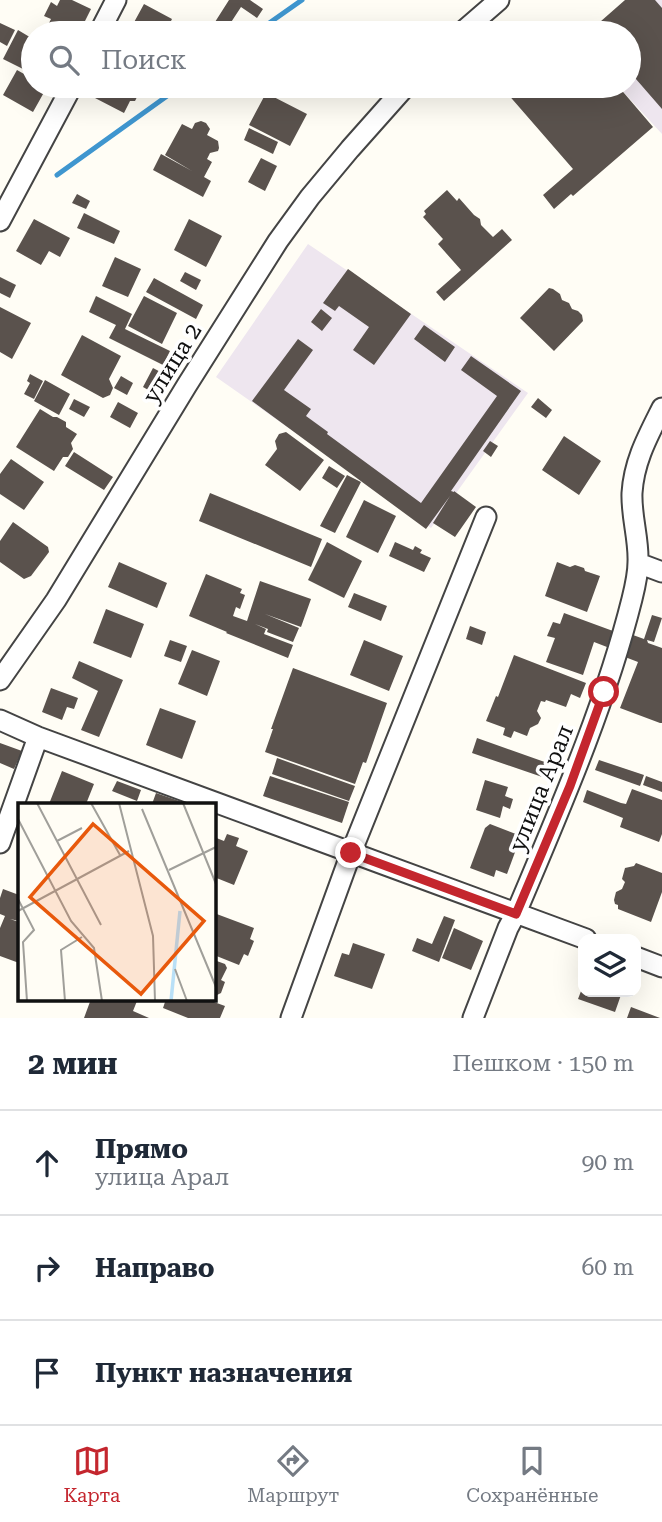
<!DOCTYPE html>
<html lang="ru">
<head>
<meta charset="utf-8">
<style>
	body { margin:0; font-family:"Roboto Serif",serif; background:#f6f6f7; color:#1f2937 }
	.controls { position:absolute; right:21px; bottom:21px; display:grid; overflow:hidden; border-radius:14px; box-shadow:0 7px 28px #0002 }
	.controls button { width:63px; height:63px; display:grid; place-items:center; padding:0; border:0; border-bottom:2px solid #e0e1e3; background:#fff; color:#1f2937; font:35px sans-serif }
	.stop { position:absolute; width:21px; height:21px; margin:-16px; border:5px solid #c4262e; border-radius:50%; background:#fff }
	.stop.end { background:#c4262e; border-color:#fff; box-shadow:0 2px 7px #0008 }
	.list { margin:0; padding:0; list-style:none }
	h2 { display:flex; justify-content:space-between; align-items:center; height:91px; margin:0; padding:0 28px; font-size:30px }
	h2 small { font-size:23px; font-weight:400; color:#747a83 }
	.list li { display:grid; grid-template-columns:46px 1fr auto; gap:21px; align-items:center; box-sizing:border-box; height:105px; padding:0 28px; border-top:2px solid #e0e1e3 }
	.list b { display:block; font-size:26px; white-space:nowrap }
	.list p { margin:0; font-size:23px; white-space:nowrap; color:#747a83 }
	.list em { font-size:23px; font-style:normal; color:#747a83 }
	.icon { flex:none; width:38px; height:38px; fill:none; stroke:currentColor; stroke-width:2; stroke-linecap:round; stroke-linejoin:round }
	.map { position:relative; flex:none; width:662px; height:1018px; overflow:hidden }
	.search { position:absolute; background:#fff; box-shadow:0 7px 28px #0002; left:21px; right:21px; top:21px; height:77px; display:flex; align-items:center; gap:18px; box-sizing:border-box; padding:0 24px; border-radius:38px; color:#747a83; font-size:26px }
	.sheet { height:406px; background:#fff }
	nav { display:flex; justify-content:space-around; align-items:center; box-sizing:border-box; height:98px; border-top:2px solid #e0e1e3; background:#fff; font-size:19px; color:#747a83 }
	nav a { display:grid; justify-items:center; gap:4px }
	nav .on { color:#c4262e }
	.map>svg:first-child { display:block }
	.industrial { fill:#eee6ef }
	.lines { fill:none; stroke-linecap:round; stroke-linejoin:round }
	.stream { stroke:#3f96cf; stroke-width:5 }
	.building { fill:#5a524d }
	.minor-casing { stroke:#444; stroke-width:23 }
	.minor { stroke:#fff; stroke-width:19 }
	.route { stroke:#c4262e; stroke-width:9 }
	.labels { text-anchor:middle; stroke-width:7; stroke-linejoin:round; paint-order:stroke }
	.street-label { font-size:23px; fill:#111; stroke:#fff }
	.inset-river { fill:none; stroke:#b9e0f7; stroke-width:3.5 }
	.inset-road { fill:none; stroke:#a09f9a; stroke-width:2 }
	.view { fill:#e8590c; fill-opacity:0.15; stroke:#e8590c; stroke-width:3.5 }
	.inset-edge { fill:none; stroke:#111; stroke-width:3.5 }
</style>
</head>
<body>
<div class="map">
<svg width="662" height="1018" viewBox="0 0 662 1018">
	<rect width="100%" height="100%" fill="#fffdf5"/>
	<!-- industrial -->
	<path class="industrial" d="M642,0h20v134l-44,-48h11v-53h-31z
		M308,244l220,149 -97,135 -215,-151z"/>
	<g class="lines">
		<!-- stream -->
		<path class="stream" d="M255,33l47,-33
			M57,175l124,-89"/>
	</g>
	<!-- building -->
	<path class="building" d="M60,0h12l19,9 -12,24h-35l7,-14 -7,-3 7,-14 6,4z
		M229,0h21l13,9 -6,9 -16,-11 -17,26h-16z
		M625,0h30l7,8v101l-33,-38v-38h-33l-4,-4z
		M144,4l28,15 -7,14h-19l-14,-7z
		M0,23l15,7 -8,16 -7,-4z
		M18,30l15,9v35l-30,-15z
		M17,70l16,9v7l14,1 -14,25 -30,-17z
		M102,86h36l-2,4 2,5 -3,6h-5l-6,12 -29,-15z
		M515,86h8l4,5 6,-5h85l35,41 -80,69 -2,-2 -17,15 -11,-14 30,-26 -66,-76z
		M266,93l41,21 -17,32 -41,-21z
		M201,121l5,2 4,6 -3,6 11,6 1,7 -1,3 -8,2 -3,6 5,3 -8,15 7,4 -8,16 -50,-27 8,-16 31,17 -27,-16 17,-31 10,5 3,-6z
		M249,128l29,14 -5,12 -29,-14z
		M261,158l16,8 -12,25 -17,-9z
		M447,190l10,11 2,-3 15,17 6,4 1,6 12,12 9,-8 10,11 -68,61 -8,-9 25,-22 -23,-26 5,-5 -20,-22 3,-3 -2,-3z
		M77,194l13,7 -4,8 -14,-6z
		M84,213l36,18 -6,13 -37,-16z
		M34,219l36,19 -10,19 -11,-6 -8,14 -25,-14z
		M189,219l33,17 -16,31 -32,-17z
		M115,257l26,12 -13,28 -26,-11z
		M348,269l63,45 -37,51 -21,-15 16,-23 -30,-21 -4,5 -12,-8z
		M185,272l16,8 -5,10 -16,-9z
		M0,277l16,8 -6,13 -10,-5z
		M154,278l49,27 -7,14 -50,-27z
		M549,288l4,1 7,5 2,6 7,3 3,6 6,2 4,4 1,6 -29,30 -34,-33z
		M96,296l36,18 -7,15 45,22 -7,14 -54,-27 7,-13 -27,-13z
		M144,296l33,17 -15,31 -34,-18z
		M0,307l31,16 -19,36 -12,-7z
		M321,309l11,9 -10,13 -11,-9z
		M424,325l31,22 -10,15 -31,-23z
		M82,335l39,21 -12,23 4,9 -3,7 -7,3 -42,-23z
		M298,339l15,11 -29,40 27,19 -5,7 22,16 -1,2 94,69 76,-107 -36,-26 10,-14 50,35 -70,100 3,1v-1l22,16 -21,30 -22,-14 17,-27 -24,33 -174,-128z
		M153,368l15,8 -11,19 -14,-8z
		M30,374l13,7 -9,18 -10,-5 6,-11 -3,-2z
		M121,376l12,7 -6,12 -13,-7z
		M45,380l25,14 -11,21 -25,-14z
		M538,398l14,12 -6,8 -15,-11z
		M74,399l16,8 -6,10 -15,-8z
		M118,402l20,11 -8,15 -20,-11z
		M40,409l13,8h4l9,5v5l11,7 -6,9 2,6 -5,8h-5l-9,14 -38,-24z
		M286,432l38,28 -24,31 -35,-26 12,-16 -2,-8 4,-7z
		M564,436l37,25 -22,34 -37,-25z
		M490,441l8,5 -7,11 -8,-6z
		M74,452l39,25 -9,13 -39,-24z
		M11,459l33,23 -20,28 -24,-16v-20z
		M329,466l16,10 -8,12 -15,-10z
		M347,475l14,7 -26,51 -15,-7z
		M210,493l112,46 -11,28 -112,-46z
		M364,500l32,16 -18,37 -32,-16z
		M13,522l35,25 1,5 -18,24 -7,3 -24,-17v-21z
		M327,542l35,19 -18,37 -36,-18z
		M395,542l18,8 2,-4 7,4 -2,3 11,5 -7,14 -35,-16z
		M119,562l48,21 -10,25 -49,-21z
		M557,562l13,5 5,-2 9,3 1,3 15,5 -13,36 -42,-16z
		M206,574l36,15 -2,4 5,2 -5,14 -4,-2 -3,9 14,5 13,-40 51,18 -10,28 -36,-13 34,14 -6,14 -26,-10 1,-3 -13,-5 11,5 -2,5 29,11 -5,13 -62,-25 1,-1 -38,-16z
		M354,593l33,13 -6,15 -33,-14z
		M106,609l38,15 -13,34 -38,-15z
		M564,613l49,18 -6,16 -13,-5 -11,33 -37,-13 9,-24 -8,-2 6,-14 7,2z
		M652,615l10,3 -8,24 -7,-2 1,3 14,5v75h-2l-40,-15 18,-46 -13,-5 8,-22 11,4z
		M470,626l16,6 -4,13 -16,-6z
		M170,640l17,6 -6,16 -17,-6z
		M364,640l39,16 -14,35 -39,-16z
		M192,650l28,11 -13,35 -29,-12z
		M514,655l72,28 -6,15 -9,-4 -5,13 -20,-7 -1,2 -4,-1 -4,10 4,7 -3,6 -8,4 -3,8 -13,-5 -3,7 -8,-3 2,-7 -19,-7 10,-25 2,1z
		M79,661l44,19 -24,57 -18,-7 17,-39 -26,-13z
		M293,668l94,35 -21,60 -3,-1 -8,22 -90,-32 8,-23h-2z
		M51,688l27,10 -4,11 -7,-2 -5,13 -20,-8z
		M160,708l36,13 -14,38 -36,-14z
		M477,738l79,28 -5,14 -79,-27z
		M0,743l22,8 -8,18 -14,-6z
		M277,758l78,28 -6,15 -77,-27z
		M599,760l45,15 -4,11 -45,-16z
		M62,771l32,13 -8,20h-37z
		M270,776l79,26 -7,21 -79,-27z
		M646,776l16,6v10l-19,-7z
		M485,780l23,7 -3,9 8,3 -3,10 -7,-3 -3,12 -24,-8z
		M117,781l24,9 -4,11 -25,-10z
		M632,789l30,11v34l-3,8 -39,-15 3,-9 -40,-16 4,-12 34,13 5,1z
		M156,793l26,9 -1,2h-29z
		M490,824l31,12 -14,38 -11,-4 -2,7 -24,-9 15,-40z
		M227,834l12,4 -3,8 12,5 -14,34 -20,-8v-40l10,4z
		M636,863l26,10v19l-11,30 -33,-13v-4l-3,-1 -1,-4 2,-8 6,-3 3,-7 -3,-3 3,-11 9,-2z
		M3,889l16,6v26l-9,-2 9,3v41l-19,-7v-28l5,-12 -5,-2v-16z
		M214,913l40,15 -4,11 4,2 -6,15 -4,-2 -5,11 -25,-10z
		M444,916l11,4 -16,42 -27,-11 5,-13 15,6z
		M454,928l29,13 -12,29 -29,-12z
		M353,943l32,11 -13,35 -38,-13 8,-23 7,2z
		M214,960l11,4 2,4 -6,12 4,2 -4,11 -4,2 -3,7 11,4 -5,12h-32l-25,-10 3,-9h48z
		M583,986v6h39l-7,20 -37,-13z
		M91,999h42l4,2 -4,10 16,7h-65z
		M631,1007l29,11h-33z"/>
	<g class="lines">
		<defs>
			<path id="minor" d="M99,33l17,-33
				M461,33l38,-33
				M0,221l72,-135
				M638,563l24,9
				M0,680l56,-80 131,-215 91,-144 32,-44 40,-48 56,-63
				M0,720l38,17 548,202
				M0,843l38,-106
				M636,957l26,10
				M291,1018l60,-165 135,-336
				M473,1018l35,-90 8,-15c43,-102 89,-206 116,-314 3,-12 6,-26 6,-37 1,-23 -7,-46 -6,-69 2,-32 16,-57 30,-85"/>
		</defs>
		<!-- minor casing -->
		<use href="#minor" class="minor-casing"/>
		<!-- minor -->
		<use href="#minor" class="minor"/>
	</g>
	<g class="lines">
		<!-- route -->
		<path class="route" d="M351,853l165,61 54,-128 34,-94"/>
	</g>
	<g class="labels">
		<!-- street labels -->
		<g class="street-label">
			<text transform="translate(172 363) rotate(-58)" y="8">улица 2</text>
			<text transform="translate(541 788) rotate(-68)" y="8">улица Арал</text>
		</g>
	</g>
	<!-- overview -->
	<g transform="translate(18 803)">
		<rect width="198" height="198" fill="#fffdf5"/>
		<path class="inset-river" d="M153,198l9,-90"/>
		<path class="inset-road" d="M19,0l64,122M73,0l29,52M101,0l34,133 2,65M165,0l33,81M124,6l74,178M0,16l53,102 23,27 8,53M39,38l25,-13M151,67l47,-23M0,96l16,31 -11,12 4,59M0,108l111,-60M157,166l12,32M47,198l-4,-51 21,-13"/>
		<path class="view" d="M75,21l111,97 -63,73 -111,-97z"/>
		<rect width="198" height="198" class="inset-edge"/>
	</g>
</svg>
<div class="controls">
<button><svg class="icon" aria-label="layers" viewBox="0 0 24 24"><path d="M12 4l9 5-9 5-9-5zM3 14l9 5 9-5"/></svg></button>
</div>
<div class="stop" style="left:604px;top:692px"></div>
<div class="stop end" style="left:351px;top:853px"></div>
<div class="search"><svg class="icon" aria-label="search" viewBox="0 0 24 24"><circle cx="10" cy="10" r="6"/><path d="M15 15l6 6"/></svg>Поиск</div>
</div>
<section class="sheet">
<h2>2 мин<small>Пешком · 150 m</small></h2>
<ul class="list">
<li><svg class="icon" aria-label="ahead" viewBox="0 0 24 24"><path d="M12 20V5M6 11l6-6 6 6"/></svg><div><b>Прямо</b><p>улица Арал</p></div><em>90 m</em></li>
<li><svg class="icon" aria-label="right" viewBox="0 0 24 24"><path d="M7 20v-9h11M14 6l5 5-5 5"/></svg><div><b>Направо</b></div><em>60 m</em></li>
<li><svg class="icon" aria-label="arrive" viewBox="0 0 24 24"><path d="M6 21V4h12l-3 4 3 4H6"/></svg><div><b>Пункт назначения</b></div></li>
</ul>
</section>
<nav>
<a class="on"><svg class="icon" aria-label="map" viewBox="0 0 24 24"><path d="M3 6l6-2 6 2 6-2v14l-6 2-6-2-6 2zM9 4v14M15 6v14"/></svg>Карта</a>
<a><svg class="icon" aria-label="directions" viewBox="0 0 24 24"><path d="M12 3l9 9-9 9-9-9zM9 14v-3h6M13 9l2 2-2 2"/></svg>Маршрут</a>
<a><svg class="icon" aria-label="saved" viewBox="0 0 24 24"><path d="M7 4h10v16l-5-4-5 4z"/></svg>Сохранённые</a>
</nav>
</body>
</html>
